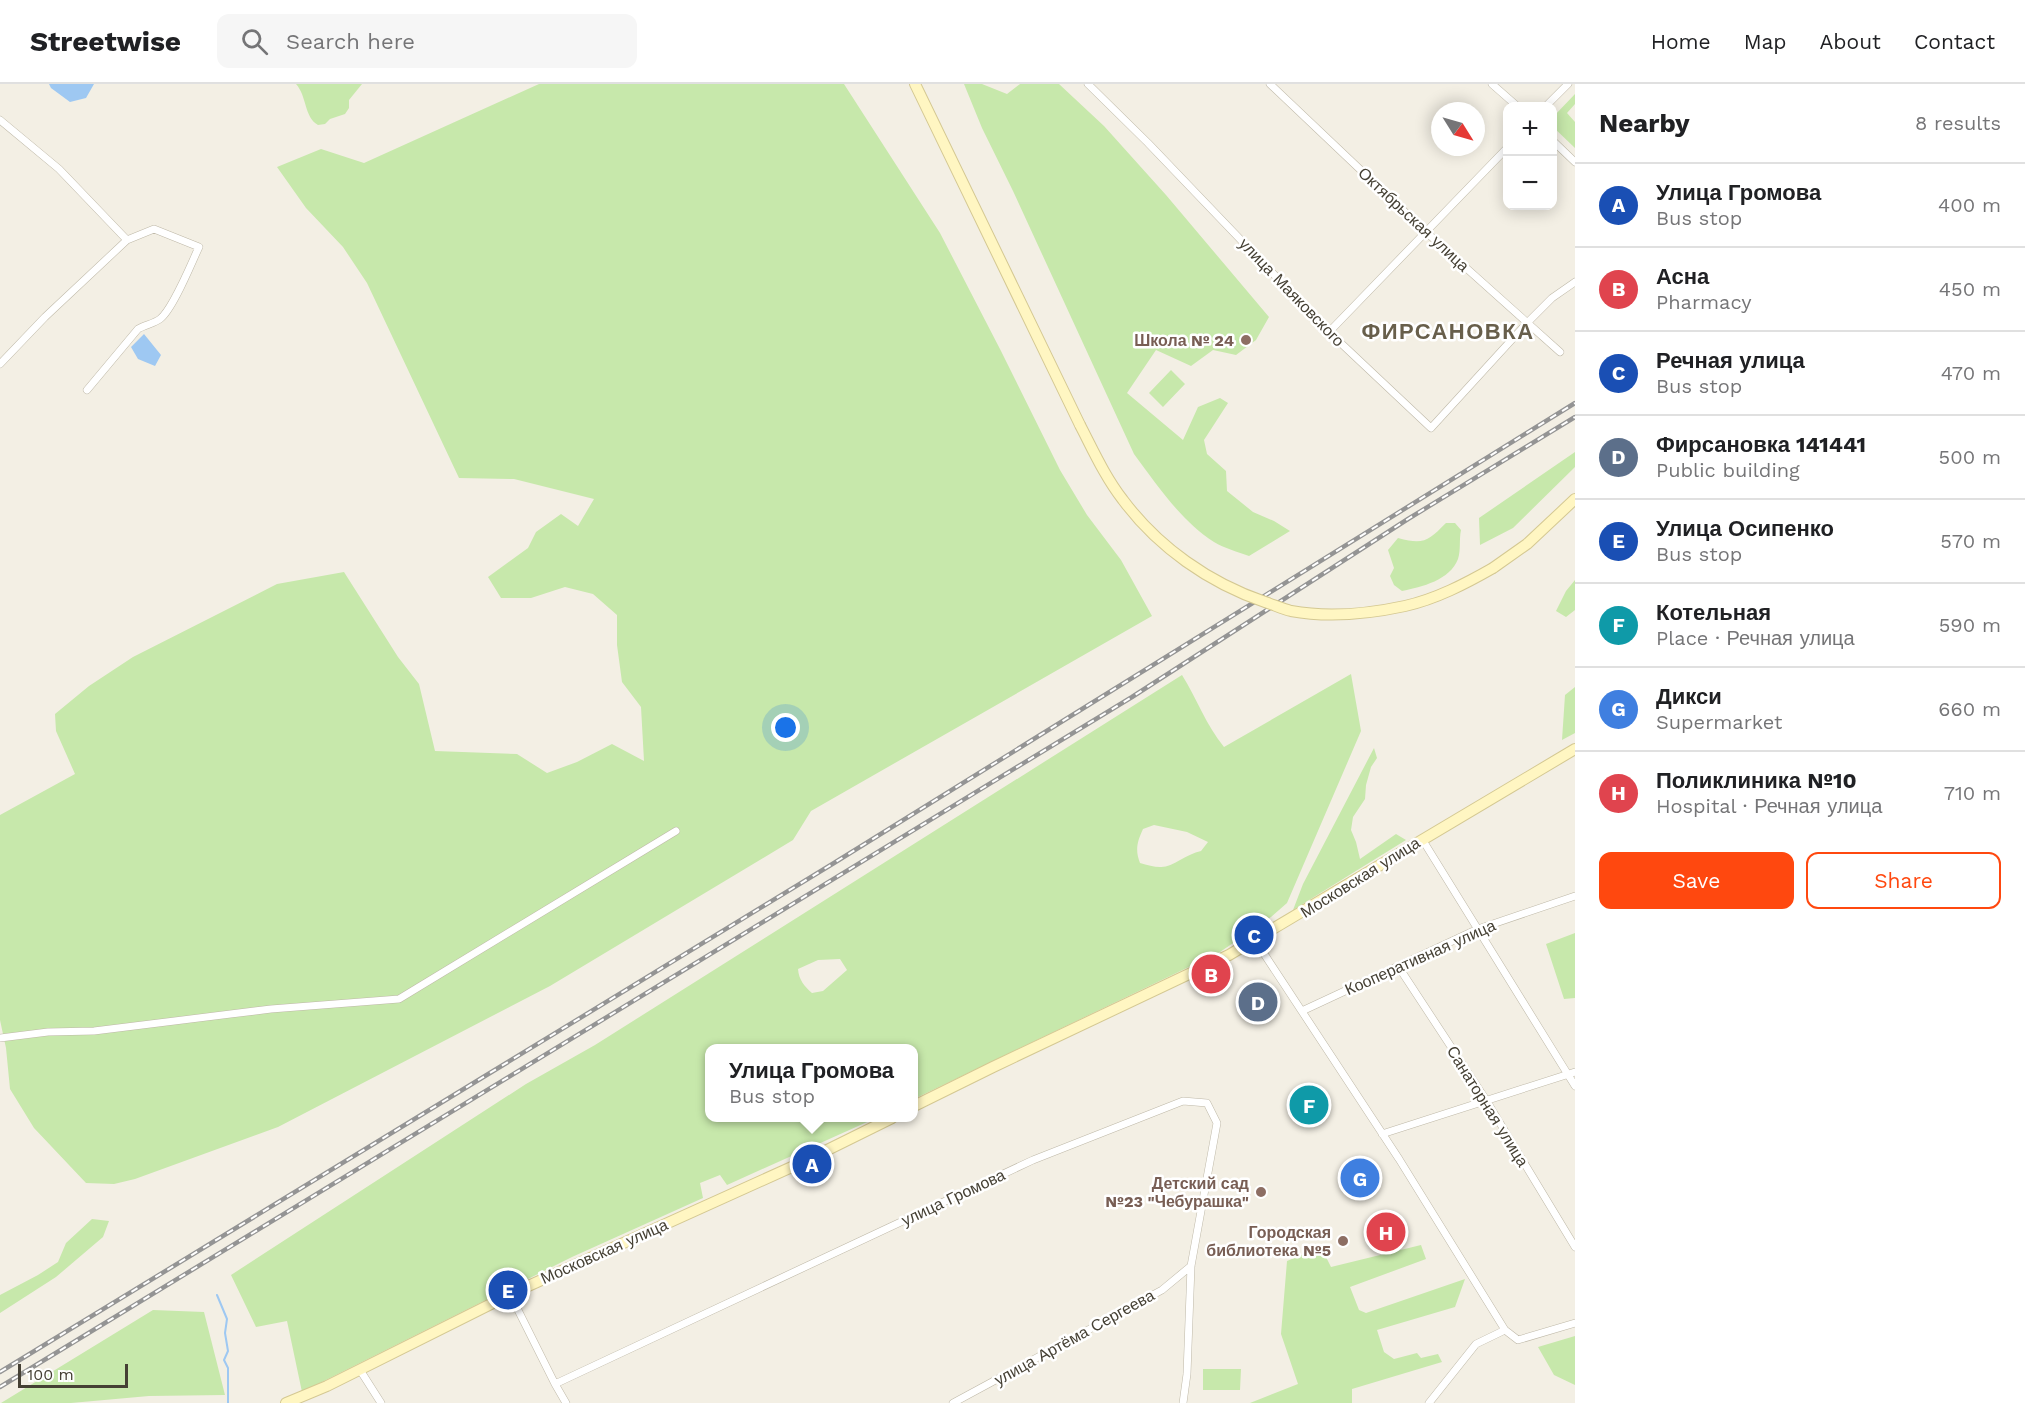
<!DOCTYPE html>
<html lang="en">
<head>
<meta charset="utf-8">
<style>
	body { margin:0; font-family:"Work Sans",sans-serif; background:#f6f6f6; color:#202124 }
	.controls { position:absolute; right:18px; top:18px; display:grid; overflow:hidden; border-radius:12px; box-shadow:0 3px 15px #0003 }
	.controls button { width:54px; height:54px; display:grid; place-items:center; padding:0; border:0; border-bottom:2px solid #e0e0e0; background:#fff; color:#202124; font:30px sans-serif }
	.compass { position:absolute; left:1431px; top:18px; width:54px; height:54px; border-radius:50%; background:#fff; box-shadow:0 3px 15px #0003; rotate:127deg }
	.scale { position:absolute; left:18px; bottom:15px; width:110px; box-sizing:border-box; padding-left:6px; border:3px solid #454034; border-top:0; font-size:16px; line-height:21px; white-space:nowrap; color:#454034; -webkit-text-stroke:4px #fff; paint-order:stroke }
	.you { position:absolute; left:786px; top:644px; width:21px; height:21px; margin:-15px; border:4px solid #fff; border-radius:50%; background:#1a73e8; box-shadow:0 0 0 9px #1a73e833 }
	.badge { display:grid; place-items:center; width:39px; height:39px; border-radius:50%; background:#ff480f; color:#fff; font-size:20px; font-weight:700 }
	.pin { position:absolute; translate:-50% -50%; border:3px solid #fff; box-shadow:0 2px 6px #0006 }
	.popup { position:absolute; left:705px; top:960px; width:213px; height:78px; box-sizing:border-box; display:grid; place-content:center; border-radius:12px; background:#fff; filter:drop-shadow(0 2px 4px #0005); font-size:20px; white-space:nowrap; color:#757577 }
	.popup b { font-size:22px; color:#202124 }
	.popup::after { content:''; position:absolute; left:50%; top:100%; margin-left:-12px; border:12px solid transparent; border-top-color:#fff }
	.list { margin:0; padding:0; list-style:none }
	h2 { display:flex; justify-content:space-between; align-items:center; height:78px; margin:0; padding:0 24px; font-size:26px }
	h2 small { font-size:20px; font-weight:400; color:#757577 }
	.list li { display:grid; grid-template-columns:39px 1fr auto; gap:18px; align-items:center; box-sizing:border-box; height:84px; padding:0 24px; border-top:2px solid #e0e0e0 }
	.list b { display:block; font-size:22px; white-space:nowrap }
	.list p { margin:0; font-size:20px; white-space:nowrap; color:#757577 }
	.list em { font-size:20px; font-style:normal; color:#757577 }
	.actions { display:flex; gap:12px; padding:18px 24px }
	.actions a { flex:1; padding:14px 0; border:2px solid #ff480f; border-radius:12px; text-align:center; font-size:21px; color:#ff480f }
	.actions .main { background:#ff480f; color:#fff }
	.icon { flex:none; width:33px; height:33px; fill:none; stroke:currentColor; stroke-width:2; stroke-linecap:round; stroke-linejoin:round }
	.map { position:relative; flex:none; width:1575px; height:1319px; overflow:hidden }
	header { display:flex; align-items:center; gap:36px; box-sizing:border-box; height:84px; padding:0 30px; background:#fff; border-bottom:2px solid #e0e0e0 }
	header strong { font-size:28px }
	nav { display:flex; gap:33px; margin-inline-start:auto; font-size:21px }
	.search { width:420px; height:54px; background:#f6f6f6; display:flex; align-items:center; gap:15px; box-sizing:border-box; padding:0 21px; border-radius:12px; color:#757577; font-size:22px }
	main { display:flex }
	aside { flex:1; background:#fff }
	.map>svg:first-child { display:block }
	.green { fill:#c7e8ab; fill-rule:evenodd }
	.water { fill:#9ec8f2 }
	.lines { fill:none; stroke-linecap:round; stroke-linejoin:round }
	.stream { stroke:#9ec8f2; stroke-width:2 }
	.street-casing { stroke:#beb8a7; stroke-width:8 }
	.secondary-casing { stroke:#d4c892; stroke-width:12 }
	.street { stroke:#fff; stroke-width:7 }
	.secondary { stroke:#fff6c2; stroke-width:10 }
	.rail-casing { stroke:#949494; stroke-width:4.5 }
	.rail { stroke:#fff; stroke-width:2; stroke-dasharray:7; stroke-linecap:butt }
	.secondary-bridge-casing { stroke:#d4c892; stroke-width:12; stroke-linecap:butt }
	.secondary-bridge { stroke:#fff6c2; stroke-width:10 }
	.education-dot { fill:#8d6e63; stroke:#fff; stroke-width:2 }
	.labels { text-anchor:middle; stroke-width:5; stroke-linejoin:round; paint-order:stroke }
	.street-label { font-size:16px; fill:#454034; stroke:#fff }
	.education-label { font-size:16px; font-weight:bold; fill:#785e54; stroke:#fff; text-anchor:end }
	.district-label { font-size:22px; font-weight:bold; letter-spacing:1.5px; fill:#685f4b; stroke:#fff }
</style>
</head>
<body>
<header>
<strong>Streetwise</strong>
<div class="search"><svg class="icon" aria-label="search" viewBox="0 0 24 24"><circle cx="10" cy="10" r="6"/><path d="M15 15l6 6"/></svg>Search here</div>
<nav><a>Home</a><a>Map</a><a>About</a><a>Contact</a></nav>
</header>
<main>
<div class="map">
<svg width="1575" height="1319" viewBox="0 0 1575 1319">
	<rect width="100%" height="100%" fill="#f3efe4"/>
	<!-- green -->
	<path class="green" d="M296,0h66l-13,16v8l-4,6 -15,5 -5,5 -7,1c-14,-8 -11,-29 -22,-41z
		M539,0h305l96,149 61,118 59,119 27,45 34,45 31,56 -341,195 -18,29 -243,146 -272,141 -143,52 -21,5 -28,-1 -52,-55 -24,-39 -4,-41 -6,-28v-205l75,-41 -19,-43 -1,-17 34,-28 44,-29 144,-73 67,-12 54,85 21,27 16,67 82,3 30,19 30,-11 35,-18 32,17 -3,-54 -19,-25 -5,-37v-30l-24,-21 -28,-7 -34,11h-30l-13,-21 40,-29 8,-16 25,-18 17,12 16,-27 -80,-20 -55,-1 -92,-195 -24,-36 -37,-39 -29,-41 44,-18 43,14z
		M964,0h18l25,10 13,-10h39l45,42 62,69 103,122 -13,23 -20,15 -23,-5 -22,16 -35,-16 -29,43 56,47 15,-33 22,-9 8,5 -24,37 3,14 19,17 1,20 26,21 21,9 16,10 -41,25c-11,-4 -25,-8 -35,-14 -33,-21 -57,-57 -80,-88l-121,-263 -31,-63z
		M1575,10v10l-8,9 8,9v26l-23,-22 1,-9z
		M1171,286l14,14 -22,23 -14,-14z
		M1575,368v15l-62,61 -33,17 -1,-27z
		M1446,439h9l6,7c-2,9 0,20 -3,29 -8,21 -36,28 -56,32l-8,-6 -4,-9 4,-8 -6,-18 10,-12c26,7 30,3 48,-15z
		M1575,496v30l-9,7 -10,-6 10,-20z
		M1351,590l10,57 -74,172 -16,14 -51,35 -306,147v-51h-204v70h166l-149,67 -7,-10 -20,8 3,15 -131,59 -270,135 -15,-71 -31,6 -25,-52 295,-191 69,-39 587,-370c15,24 24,50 42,72zM1154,741l33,7 21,10 -7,9c-15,3 -29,17 -41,16 -6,0 -13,-2 -20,-4 -5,-13 -3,-21 3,-34zM840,875l7,11 -24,21 -11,2c-8,-7 -13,-13 -14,-24l20,-9z
		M1575,603v46l-13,7 3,-45z
		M1374,664l3,10 -6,9 -5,18 -1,14 -12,18 -2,13 5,12 4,17 36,-25 10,6 -113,70 10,-26z
		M1575,849v65l-11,1 -18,-55z
		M92,1135l17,2 -6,16 -47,40 -56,36v-18l38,-20 20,-13 8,-19z
		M1421,1161l5,14 -76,28 9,23 7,3 99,-34 -10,28 -78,23 7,22 10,7 23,-6 4,5 17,-4 4,8 -90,27v14h-102l48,-19 -17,-50 6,-73 34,-14 10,20z
		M153,1226l51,2 21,83 -76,1 -78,7h-70z
		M1575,1252v49l-21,-10 -16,-28z
		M1203,1285h38l-1,21h-37z"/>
	<!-- water -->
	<path class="water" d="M49,0h45l-8,14 -16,4 -19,-14z
		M144,250l17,21 -6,11 -17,-7 -7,-12z"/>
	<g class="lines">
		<!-- stream -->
		<path class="stream" d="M217,1211l10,24 -2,14 3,18 -4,9 4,8v35"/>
		<defs>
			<path id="street" d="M1088,0l60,59 181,189 102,96 96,-105 25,-25 23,-16
				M1270,0l156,148 134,120
				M1492,0l25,22
				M1546,22l22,-22
				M0,36l59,49 68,71 -82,77 -45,47
				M1552,56l23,22
				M1329,248l179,-185
				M87,306l51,-61c7,-4 17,-6 22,-10 13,-10 31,-55 39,-72l-45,-18 -27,11
				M1422,755l153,247
				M1255,856l144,219 106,171 -29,14 -47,59
				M1398,882l88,134 89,147
				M1302,927l176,-82 97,-33
				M0,954l48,-6 46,-1 177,-22 128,-10 277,-168
				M1382,1050l193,-62
				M510,1210l45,90 11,19
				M1505,1246l13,10 57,-17
				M360,1286l21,33
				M555,1300l478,-224 150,-59 24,2 10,20 -26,143 -4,108 -4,29
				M953,1319l209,-113 29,-24"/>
			<path id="secondary" d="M915,0l165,341
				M1493,484l34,-24 48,-45
				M914,1022l79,-39 236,-112 346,-206
				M286,1319l41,-17 188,-94 290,-131 87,-43"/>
		</defs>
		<!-- street casing -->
		<use href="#street" class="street-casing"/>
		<!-- secondary casing -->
		<use href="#secondary" class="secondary-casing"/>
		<!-- street -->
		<use href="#street" class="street"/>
		<!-- secondary -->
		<use href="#secondary" class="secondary"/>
		<defs>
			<path id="rail" d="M0,1288l834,-509 741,-460
				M0,1303l1132,-690 276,-178 167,-102"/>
		</defs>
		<!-- rail casing -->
		<use href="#rail" class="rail-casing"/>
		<!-- rail -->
		<use href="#rail" class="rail"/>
		<defs>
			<path id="secondary-bridge" d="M1080,341c13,25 25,52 43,75 35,47 86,83 142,102 9,3 18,7 26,9 38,7 77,3 114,-5 31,-7 60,-22 88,-38"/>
		</defs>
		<!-- secondary-bridge casing -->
		<use href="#secondary-bridge" class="secondary-bridge-casing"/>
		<!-- secondary-bridge -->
		<use href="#secondary-bridge" class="secondary-bridge"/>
	</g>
	<!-- markers -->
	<g class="education-dot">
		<circle cx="1246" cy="256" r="6"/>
		<circle cx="1261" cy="1108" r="6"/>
		<circle cx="1343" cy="1157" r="6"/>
	</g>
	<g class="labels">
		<!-- street labels -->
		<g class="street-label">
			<text transform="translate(1414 135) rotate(43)" y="6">Октябрьская улица</text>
			<text transform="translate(1292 208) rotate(46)" y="6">улица Маяковского</text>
			<text transform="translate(1360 793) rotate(-32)" y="6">Московская улица</text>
			<text transform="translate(1420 873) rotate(-24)" y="6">Кооперативная улица</text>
			<text transform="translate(1488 1022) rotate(58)" y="6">Санаторная улица</text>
			<text transform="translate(953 1113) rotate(-25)" y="6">улица Громова</text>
			<text transform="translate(604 1167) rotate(-24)" y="6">Московская улица</text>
			<text transform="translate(1074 1253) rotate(-29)" y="6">улица Артёма Сергеева</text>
		</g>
		<!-- education labels -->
		<g class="education-label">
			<text x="1234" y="262">Школа № 24</text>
			<text x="1249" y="1105">Детский сад<tspan x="1249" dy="18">№23 "Чебурашка"</tspan></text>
			<text x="1331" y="1154">Городская<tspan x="1331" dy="18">библиотека №5</tspan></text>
		</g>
		<!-- district labels -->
		<g class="district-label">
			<text x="1448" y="255">ФИРСАНОВКА</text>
		</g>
	</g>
</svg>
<div class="controls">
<button>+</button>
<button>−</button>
</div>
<svg class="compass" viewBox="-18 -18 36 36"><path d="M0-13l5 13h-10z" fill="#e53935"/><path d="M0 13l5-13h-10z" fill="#757577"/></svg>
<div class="scale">100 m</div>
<div class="you"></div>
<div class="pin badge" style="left:812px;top:1080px;background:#1a4fb4">A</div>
<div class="popup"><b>Улица Громова</b>Bus stop</div>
<div class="pin badge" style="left:1211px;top:890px;background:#e0444e">B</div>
<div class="pin badge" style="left:1254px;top:851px;background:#1a4fb4">C</div>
<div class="pin badge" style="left:1258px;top:918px;background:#5c6f8a">D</div>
<div class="pin badge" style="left:508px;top:1206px;background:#1a4fb4">E</div>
<div class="pin badge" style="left:1309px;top:1021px;background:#0f9aa8">F</div>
<div class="pin badge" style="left:1360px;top:1094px;background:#3f7fe0">G</div>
<div class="pin badge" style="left:1386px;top:1148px;background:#e0444e">H</div>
</div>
<aside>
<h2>Nearby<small>8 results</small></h2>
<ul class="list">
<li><span class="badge" style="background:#1a4fb4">A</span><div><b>Улица Громова</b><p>Bus stop</p></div><em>400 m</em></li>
<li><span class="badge" style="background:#e0444e">B</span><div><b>Асна</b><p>Pharmacy</p></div><em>450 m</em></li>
<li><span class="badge" style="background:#1a4fb4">C</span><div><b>Речная улица</b><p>Bus stop</p></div><em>470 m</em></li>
<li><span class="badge" style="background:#5c6f8a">D</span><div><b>Фирсановка 141441</b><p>Public building</p></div><em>500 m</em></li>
<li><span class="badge" style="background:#1a4fb4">E</span><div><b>Улица Осипенко</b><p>Bus stop</p></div><em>570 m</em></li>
<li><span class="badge" style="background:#0f9aa8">F</span><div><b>Котельная</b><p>Place · Речная улица</p></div><em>590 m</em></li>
<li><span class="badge" style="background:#3f7fe0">G</span><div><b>Дикси</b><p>Supermarket</p></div><em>660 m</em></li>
<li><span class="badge" style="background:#e0444e">H</span><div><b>Поликлиника №10</b><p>Hospital · Речная улица</p></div><em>710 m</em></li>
</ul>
<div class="actions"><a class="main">Save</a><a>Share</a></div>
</aside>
</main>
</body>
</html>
